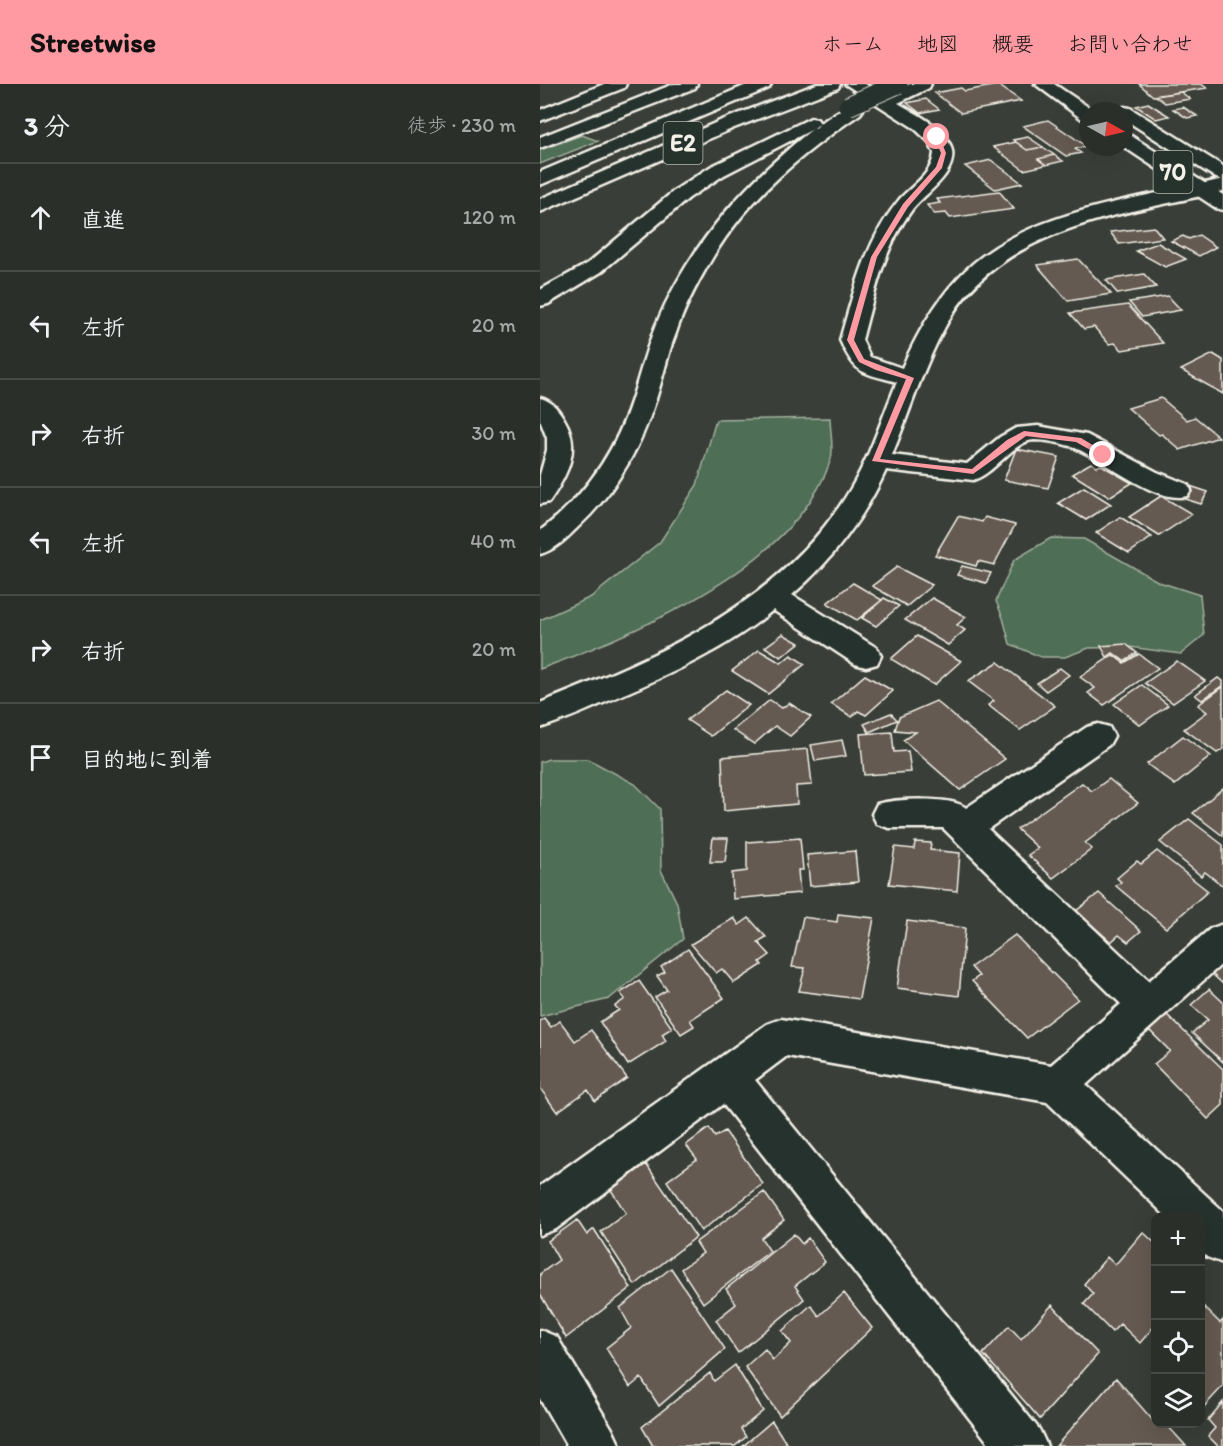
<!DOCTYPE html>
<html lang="ja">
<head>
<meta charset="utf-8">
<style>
	body { margin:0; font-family:Itim,"Klee One",sans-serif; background:#333732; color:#f1f3f6 }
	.controls { position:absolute; right:18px; bottom:18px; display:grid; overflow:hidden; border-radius:12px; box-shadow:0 6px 24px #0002 }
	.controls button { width:54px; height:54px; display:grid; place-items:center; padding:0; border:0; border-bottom:2px solid #474a47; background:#2b2f2a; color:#f1f3f6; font:30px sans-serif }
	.compass { position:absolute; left:539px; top:18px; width:54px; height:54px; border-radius:50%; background:#2b2f2a; box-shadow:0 6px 24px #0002; rotate:98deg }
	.stop { position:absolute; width:18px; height:18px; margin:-14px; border:4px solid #ff9aa2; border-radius:50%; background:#fff }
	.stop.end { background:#ff9aa2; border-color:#fff; box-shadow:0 2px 6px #0008 }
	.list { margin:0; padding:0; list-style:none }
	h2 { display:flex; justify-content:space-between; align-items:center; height:78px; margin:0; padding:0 24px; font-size:26px }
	h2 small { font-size:20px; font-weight:400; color:#a6a9a8 }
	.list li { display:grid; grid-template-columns:39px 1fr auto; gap:18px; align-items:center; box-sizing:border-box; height:108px; padding:0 24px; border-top:2px solid #474a47 }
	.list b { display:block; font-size:22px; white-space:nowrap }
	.list em { font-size:20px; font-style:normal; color:#a6a9a8 }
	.icon { flex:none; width:33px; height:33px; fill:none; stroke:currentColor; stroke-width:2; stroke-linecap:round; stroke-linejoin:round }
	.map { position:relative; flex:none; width:683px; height:1362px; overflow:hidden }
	header { display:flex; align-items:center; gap:36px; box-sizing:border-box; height:84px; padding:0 30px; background:#ff9aa2; color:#111 }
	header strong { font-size:28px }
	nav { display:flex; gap:33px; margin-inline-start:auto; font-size:21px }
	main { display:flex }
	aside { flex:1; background:#2b2f2a }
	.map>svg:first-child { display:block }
	.green { fill:#506e56; stroke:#a2b09f; stroke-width:1.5 }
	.building { fill:#655a51; stroke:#f4f1e8; stroke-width:1.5 }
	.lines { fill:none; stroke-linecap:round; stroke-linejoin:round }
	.minor-casing { stroke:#f4f1e8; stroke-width:5 }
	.major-casing { stroke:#f4f1e8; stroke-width:5 }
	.highway-casing { stroke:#f4f1e8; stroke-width:5 }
	.minor { fill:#26332d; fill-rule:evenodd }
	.major { fill:#26332d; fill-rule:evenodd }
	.highway { fill:#26332d; fill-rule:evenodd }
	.highway-bridge-casing { stroke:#f4f1e8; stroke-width:21; stroke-linecap:butt }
	.highway-bridge { stroke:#26332d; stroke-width:19 }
	.route { fill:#ff9aa2 }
	.labels { text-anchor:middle; stroke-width:4.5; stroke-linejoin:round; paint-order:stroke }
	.shield { fill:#26332d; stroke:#b6b8b0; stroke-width:1.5 }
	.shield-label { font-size:24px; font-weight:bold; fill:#f4f1e8 }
</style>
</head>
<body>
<header>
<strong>Streetwise</strong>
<nav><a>ホーム</a><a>地図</a><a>概要</a><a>お問い合わせ</a></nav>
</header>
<main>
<aside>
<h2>3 分<small>徒歩 · 230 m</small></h2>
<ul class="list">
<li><svg class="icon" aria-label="ahead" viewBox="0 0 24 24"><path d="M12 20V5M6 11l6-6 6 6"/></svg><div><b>直進</b></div><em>120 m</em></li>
<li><svg class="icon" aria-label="left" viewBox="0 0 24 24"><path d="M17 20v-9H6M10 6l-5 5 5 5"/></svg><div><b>左折</b></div><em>20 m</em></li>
<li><svg class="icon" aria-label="right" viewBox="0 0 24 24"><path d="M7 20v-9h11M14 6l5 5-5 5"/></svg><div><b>右折</b></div><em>30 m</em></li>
<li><svg class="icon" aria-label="left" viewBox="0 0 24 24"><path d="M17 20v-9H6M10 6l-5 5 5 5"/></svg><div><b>左折</b></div><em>40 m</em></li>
<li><svg class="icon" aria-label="right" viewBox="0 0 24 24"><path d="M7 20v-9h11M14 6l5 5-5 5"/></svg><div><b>右折</b></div><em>20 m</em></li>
<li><svg class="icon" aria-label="arrive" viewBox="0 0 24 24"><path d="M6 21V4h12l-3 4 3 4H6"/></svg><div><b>目的地に到着</b></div></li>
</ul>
</aside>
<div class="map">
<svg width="683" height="1362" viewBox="0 0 683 1362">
	<rect width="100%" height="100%" fill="#393f38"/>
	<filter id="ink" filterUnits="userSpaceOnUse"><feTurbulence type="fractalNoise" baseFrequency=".0167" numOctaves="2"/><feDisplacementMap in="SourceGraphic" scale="12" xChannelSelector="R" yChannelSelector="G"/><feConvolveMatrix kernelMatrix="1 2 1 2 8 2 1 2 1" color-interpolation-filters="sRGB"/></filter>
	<g filter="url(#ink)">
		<!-- green -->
		<path class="green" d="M42,51l16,6 -58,23v-14z
			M290,334c0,12 4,30 1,41 -34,107 -194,174 -291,210v-49l51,-23 69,-55 37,-57 19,-65z
			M511,454l33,1 75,43 41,13 4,40 -23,19 -51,-7 -41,1 -24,9h-24l-31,-13 -7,-26 -7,-17 18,-41z
			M9,675h39l47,25 25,25 1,61 16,33 6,36 -74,60 -69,17v-254z"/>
		<!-- building -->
		<path class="building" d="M599,0h62l6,4 -54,8z
			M458,1l23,16 -60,12 -26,-20 26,-5 4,3z
			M641,8l9,7 -25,4 -9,-7z
			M386,15l13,10 -19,4 -13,-10z
			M608,19l21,13 -13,3 -20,-13z
			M643,23l14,9 -10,2 -14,-9z
			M508,36l38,26 -11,3 6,4 -15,3 -43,-30z
			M488,53l15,10 -16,3 -14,-10z
			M476,58l11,8 16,-3 11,8 -16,4 8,6 -22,5 -31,-23z
			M514,71l9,6 -17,4 -8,-6z
			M451,76l31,23 -27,6 -30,-23z
			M459,107l15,18 -64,9 -4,-5 -12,1 -7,-9 13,-2 -3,-4z
			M614,143l9,11 -44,6 -9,-12z
			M659,151l17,12 -17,9 -28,-15 12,-5 6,3z
			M618,159l28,16 -21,8 -29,-16z
			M538,175l33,35 -43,7 -31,-36z
			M604,190l12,13 -38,7 -12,-14z
			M628,212l13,14 -39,7 -13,-15z
			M588,221l35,38 -41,7 -7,-7 -6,1 -15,-17 -10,2 -14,-16z
			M673,270l10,6v34l-42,-24z
			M621,314l26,22 8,-3 24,20 -39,13 -18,-16 -3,1 -31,-27z
			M476,365l43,8 -11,31 -44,-8z
			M551,379l6,4 4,-2 31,18 -23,14 -37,-23z
			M644,400l24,8 -7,12 -25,-8z
			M544,403l27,17 -25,16 -28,-17z
			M621,412l31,18 -33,22 -30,-19z
			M418,432l24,6 3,-5 30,8 -21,40 -16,-4 -2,5 -41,-11z
			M580,433l32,20 -23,16 -33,-20z
			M422,482l29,7 -5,10 -29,-8z
			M357,483l35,18 -25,21 -35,-20z
			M313,499l29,17 -25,20 -30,-17z
			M344,514l15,8 -23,20 -14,-8z
			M392,514l34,19 -9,8 8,5 -17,15 -43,-25z
			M243,550l16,9 -18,14 -16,-10z
			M377,552l44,25 -27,24 -43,-26z
			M586,560l11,9 -13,8 -11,-8 -6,4 -6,-11z
			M219,566l22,13 10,-8 14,9 -37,30 -36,-23z
			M599,570l19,14 -54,37 -16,-12 7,-5 -15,-11 33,-22 11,8z
			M637,577l28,20 -32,22 -28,-20z
			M458,578l57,44 -35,24 -32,-25 6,-4 -26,-20z
			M520,584l9,7 -23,16 -9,-8z
			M325,591l28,16 -27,24 -8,-4 -6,6 -21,-13z
			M678,594l5,3v4l-21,15 -7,-5z
			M602,601l26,20 -28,20 -26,-21z
			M683,603v62l-6,4 -33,-24 23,-17 -9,-7z
			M186,606l23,15 -38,31 -24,-16z
			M230,616l12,8 7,-5 22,14 -21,19 -15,-10 -21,18 -21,-14z
			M396,617l69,58 -45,31 -57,-50 13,-8 -21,-2 4,-13z
			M351,629l6,7 -28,12 -5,-8z
			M352,648l2,20 14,-1 3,21 -47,3 -4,-41z
			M643,652l28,20 -36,29 -28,-21z
			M302,656l4,16 -31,5 -4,-16z
			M268,665l4,36 -16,1 1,18 -73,7 -2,-54z
			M569,695l29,24 -53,40 7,6 -39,29 -25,-23 10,-7 -21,-19 65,-46 10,8z
			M683,704v48l-30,-23z
			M649,735l34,26v41l-18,-14 -4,4 -41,-34z
			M173,754h15l-3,24h-15z
			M260,754l3,32h-5l2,23 -67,6 -1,-26 15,-2v-29z
			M375,758l16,1 -1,7 30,3 -3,38 -68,-7 6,-37 19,2z
			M315,767l3,31 -48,4 -3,-31z
			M617,767l51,40 -42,37 -50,-42 5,-4 -4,-4 20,-17 4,3z
			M559,809l42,38 -13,11 -9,-7 -8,7 -35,-31z
			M298,830l36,4 -15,81 -60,-8 6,-23 -13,-1 11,-50 34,5z
			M194,834l5,7 10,-7 17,19 -8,5 12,13 -10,7 2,3 -28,18 -12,-14 -6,4 -25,-29z
			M367,837l58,7 -6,68 -62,-8z
			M475,851l63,64 -51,39 -55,-57 7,-5 -8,-9z
			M148,865l36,49 -34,22 4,6 -13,8 -26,-37 12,-7 -10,-14 8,-4 -4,-5z
			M683,879v21l-12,-11z
			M99,897l33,47 -10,6 4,7 -38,24 -28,-43 19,-12 -4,-4 10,-7 -5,-6z
			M669,905l14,13v60l-31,-29 16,-13 -17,-15z
			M623,927l60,58v36l-15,14 -54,-55 16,-13 -26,-26z
			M4,934l7,9 9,-6 15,20 16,-11 36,48 -32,23 -7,-11 -31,22 -17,-24v-67z
			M169,1044l6,9 10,-6 38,53 -62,47 -34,-50 30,-22 -11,-14z
			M106,1080l50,73 -61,48 -34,-53 25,-19 -15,-23z
			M224,1108l20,28 -23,18 9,13 -67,52 -22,-34 22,-16 -7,-11z
			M37,1136l10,15 7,-6 37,59 -65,50 -26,-44v-20l19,-14 -11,-19z
			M603,1148l13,12v80l-16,19 -20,-19 -8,8 -28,-28 9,-10 -9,-10 23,-27 8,8z
			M254,1150l8,10 6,-6 17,24 -30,24 9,13 -66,54 -22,-33 20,-16 -10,-15z
			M131,1184l54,81 -66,57 -18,-28 -11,9 -24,-39 25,-20 -11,-20z
			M304,1209l28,35 -92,88 -35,-49 20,-18 8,11 18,-17 -9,-12 29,-26 8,11z
			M660,1219l20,20 3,-3v66l-23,25z
			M512,1221l46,49 -58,65 -57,-65 26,-28 12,13z
			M195,1281l28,46 -22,18 5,8 -11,9h-82l-11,-19 68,-54 4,8z
			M576,1294l40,46 5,3 5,-3 20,22h-130z
			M683,1318v44h-5l-10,-10 7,-8 -7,-8z
			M232,1337l16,25h-45z"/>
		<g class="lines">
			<defs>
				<path id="minor" d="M305,0h20l21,11 24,-11h21l-2,4 -31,15c18,11 50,25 54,48 4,25 -29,43 -41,60 -28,38 -37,85 -49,129l8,17 32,11c14,-32 31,-63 55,-89 62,-69 180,-79 266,-100v12c-99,24 -223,34 -277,134 -23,41 -36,87 -54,130l75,9 33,-27 16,-9 22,-2 49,9 70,37 30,12 4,6 -4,6c-33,8 -85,-39 -117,-50 -10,-3 -25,-6 -36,-6 -21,1 -39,34 -61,40l-87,-10c-21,47 -55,92 -94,125l85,53 4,8 -4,8 -11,3 -11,-3 -82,-54c-45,38 -102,64 -156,87 -25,11 -51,23 -77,31v-25c116,-46 235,-96 305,-205 23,-35 36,-78 52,-116 -36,-10 -41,-7 -57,-42 14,-49 26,-100 59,-140 13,-15 33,-25 35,-47l-5,-11 -15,-14z
					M558,640l11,3 5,9 -5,9 -121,84 161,152 61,-52 13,-5v39l-137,122 137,126v52l-16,-6 -7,-7v-34h-34l-119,-114 -260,-46 -32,24 284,349 8,17h-56l-268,-342 -167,125 -16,6v-49l227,-162 14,-5 270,46 70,-61 -178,-176h-54l-12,-4 -5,-10 5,-10c18,-5 75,-8 89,4l121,-81z
					M0,1246l17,7 55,92 8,17h-53l-27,-47z"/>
				<path id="major" d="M495,0h19l40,27h-6v9l-6,-1z
					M584,23l6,1 93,58v14l-7,-2 -92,-59v-8h-8z
					M584,50l6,1 93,60v15l-7,-2 -92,-61z"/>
				<path id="highway" d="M64,0h22l-2,4 -84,33v-11z
					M134,0h23l-2,4 -155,60v-11z
					M209,0h22l-2,4 -229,97v-13z
					M277,0h23l-2,4 -104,40 -194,84v-13l182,-79z
					M314,21l6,1 3,4 -3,4c-56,38 -110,82 -146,141 -15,25 -29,50 -38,78 -9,22 -13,46 -21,69 -16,49 -41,92 -78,126 -11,11 -22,22 -37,26v-23c45,-35 75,-78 92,-132 8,-25 14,-50 24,-74 28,-67 73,-124 127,-171 17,-15 50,-44 71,-49z
					M271,34l6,1 3,4 -3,4 -93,48 -35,23 -88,74 -53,32 -8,2v-16l47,-26 88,-74 35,-23z
					M0,314c12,3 18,11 24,21 18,29 3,57 -15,83l-9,2v-29l7,-25v-12l-7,-18z"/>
			</defs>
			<!-- minor casing -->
			<use href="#minor" class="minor-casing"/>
			<!-- major casing -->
			<use href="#major" class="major-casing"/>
			<!-- highway casing -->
			<use href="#highway" class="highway-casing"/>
			<!-- minor -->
			<use href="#minor" class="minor"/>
			<!-- major -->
			<use href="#major" class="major"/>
			<!-- highway -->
			<use href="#highway" class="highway"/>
			<defs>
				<path id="highway-bridge" d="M308,22l50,-22"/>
			</defs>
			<!-- highway-bridge casing -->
			<use href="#highway-bridge" class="highway-bridge-casing"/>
			<!-- highway-bridge -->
			<use href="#highway-bridge" class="highway-bridge"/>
		</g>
	</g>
	<!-- route -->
	<path class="route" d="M399,52l7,17 -4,15 -34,39 -31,50 -23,83 10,19 50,19 -34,81 92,10 35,-29 17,-9 57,7 25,15v3h-5l-25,-14 -50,-6 -53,38 -101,-13 34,-82 -30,-9 -17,-8 -12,-22 24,-83 32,-53 33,-37 5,-14 -7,-16z"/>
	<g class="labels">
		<!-- shield labels -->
		<g class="shield">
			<rect x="123.5" y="38" width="39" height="42" rx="4.5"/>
			<rect x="613.5" y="67" width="39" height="42" rx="4.5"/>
		</g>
		<g class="shield-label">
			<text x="143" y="67">E2</text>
			<text x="633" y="96">70</text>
		</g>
	</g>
</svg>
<div class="controls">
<button>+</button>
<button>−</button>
<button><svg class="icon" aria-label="locate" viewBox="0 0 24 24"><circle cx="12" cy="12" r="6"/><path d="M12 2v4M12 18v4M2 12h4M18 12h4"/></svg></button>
<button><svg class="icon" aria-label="layers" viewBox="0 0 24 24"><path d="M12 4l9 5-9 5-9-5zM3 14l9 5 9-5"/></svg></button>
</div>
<svg class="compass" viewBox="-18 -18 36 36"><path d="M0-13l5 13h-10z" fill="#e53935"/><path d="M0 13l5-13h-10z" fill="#a6a9a8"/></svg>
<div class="stop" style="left:397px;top:53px"></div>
<div class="stop end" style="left:563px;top:371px"></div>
</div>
</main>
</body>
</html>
